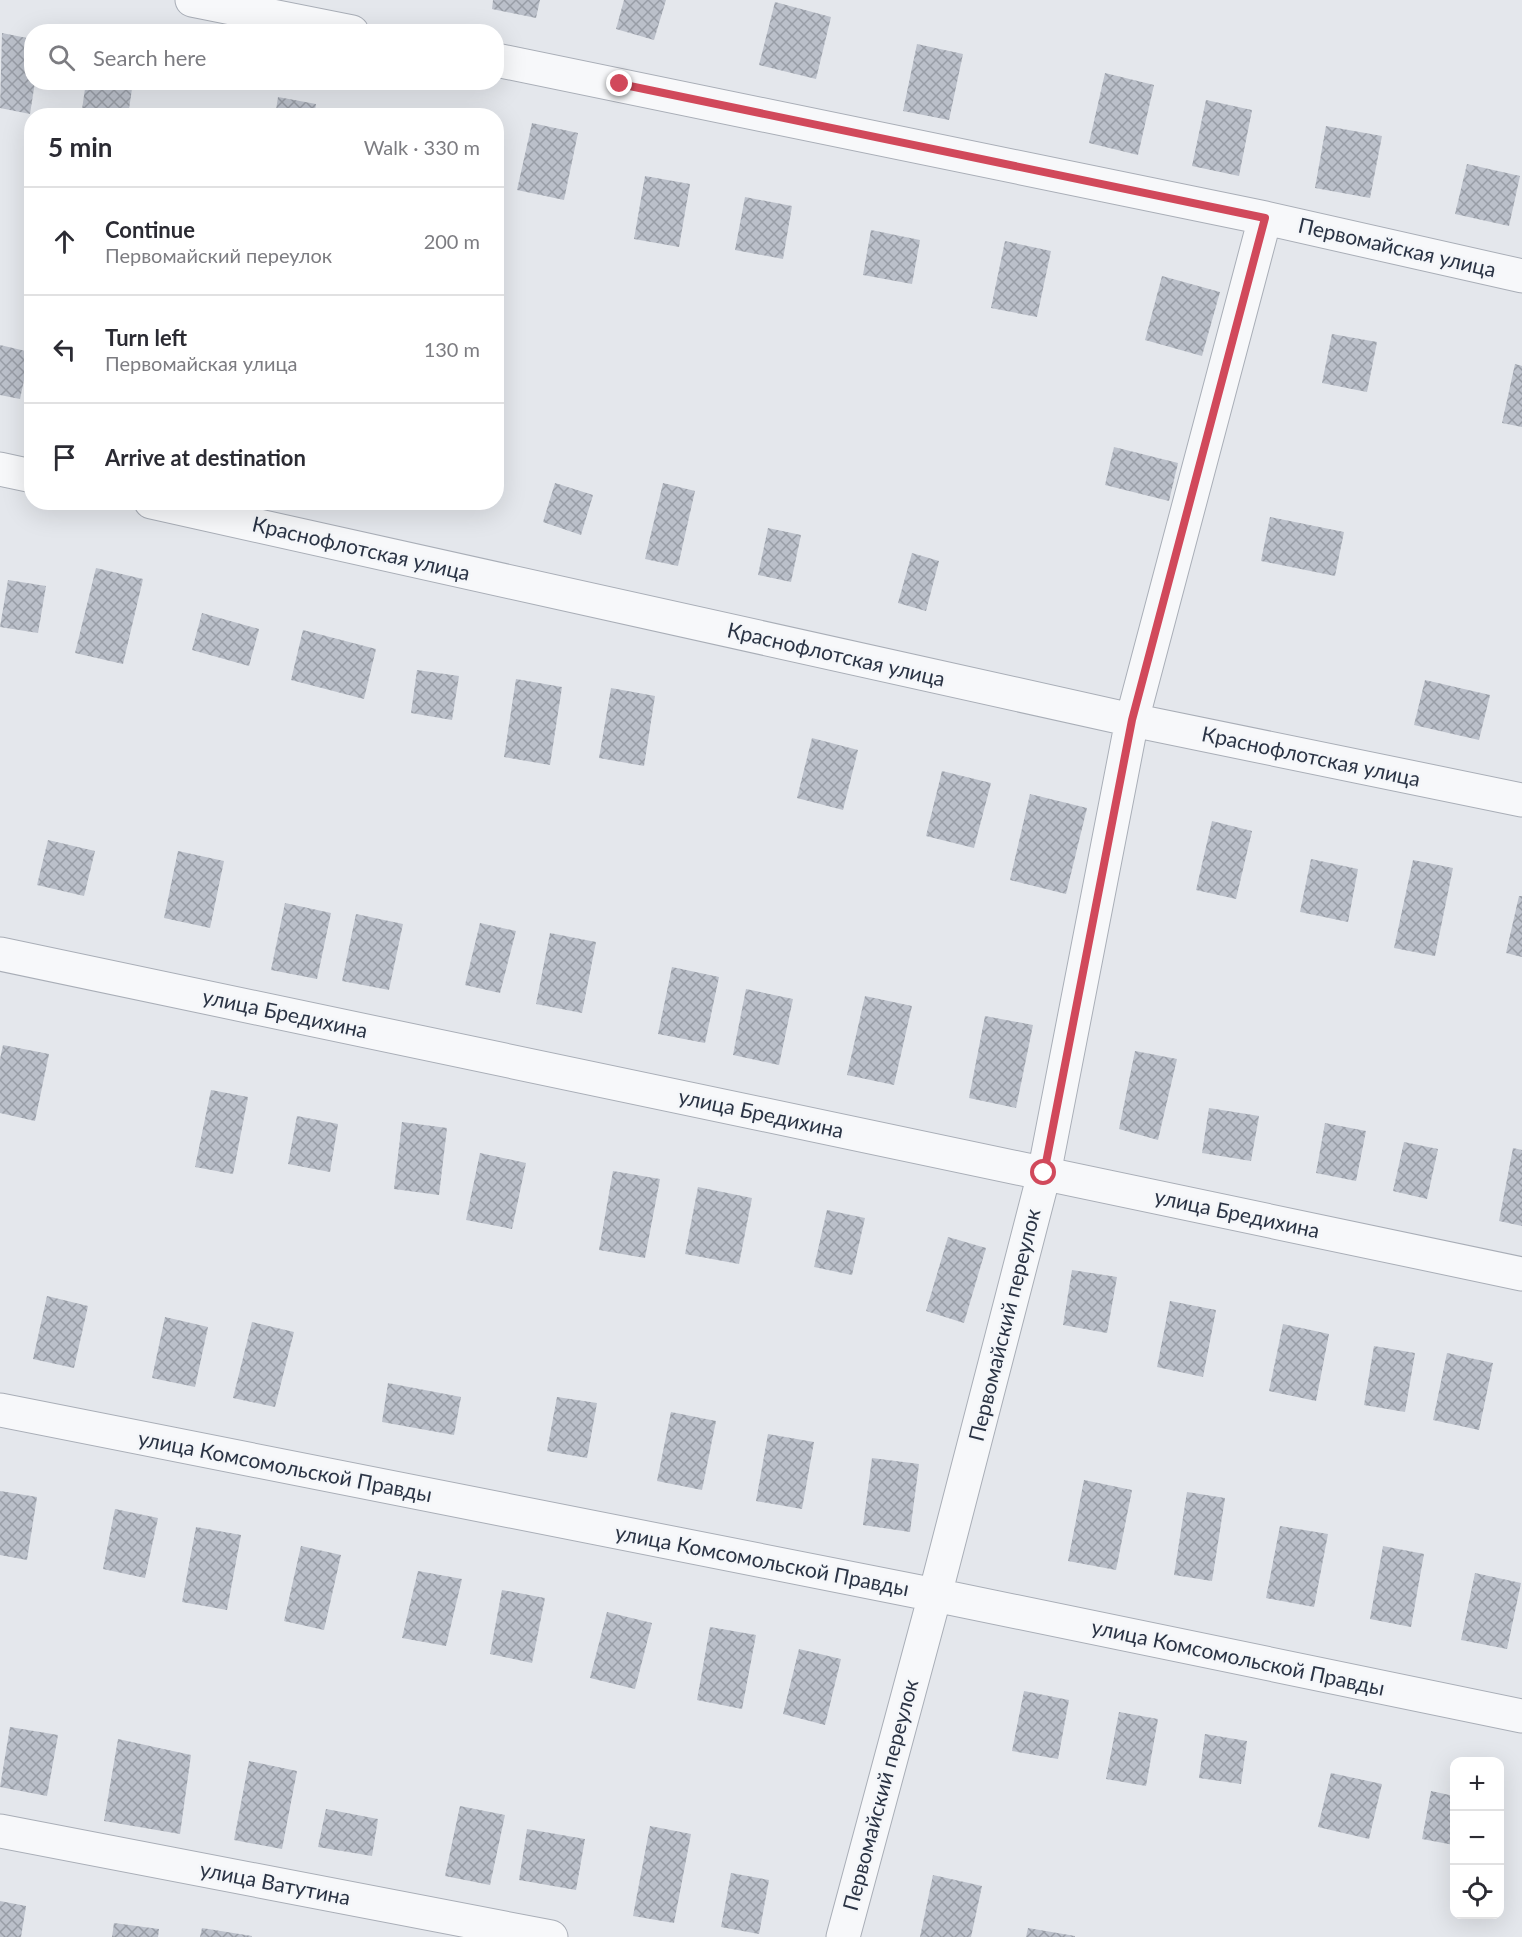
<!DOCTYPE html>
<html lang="en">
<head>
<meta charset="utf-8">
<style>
	body { margin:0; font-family:Lato,sans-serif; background:#f2f2f3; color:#2b2b33 }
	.controls { position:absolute; right:18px; bottom:18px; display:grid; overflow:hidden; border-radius:12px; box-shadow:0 6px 24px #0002 }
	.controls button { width:54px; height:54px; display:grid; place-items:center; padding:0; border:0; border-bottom:2px solid #e1e1e2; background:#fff; color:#2b2b33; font:30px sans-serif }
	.stop { position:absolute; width:18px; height:18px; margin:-14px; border:4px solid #d1495b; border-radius:50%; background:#fff }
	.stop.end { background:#d1495b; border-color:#fff; box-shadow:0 2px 6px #0008 }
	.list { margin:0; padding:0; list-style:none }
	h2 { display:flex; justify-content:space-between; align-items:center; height:78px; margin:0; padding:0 24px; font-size:26px }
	h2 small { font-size:20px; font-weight:400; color:#7c7c81 }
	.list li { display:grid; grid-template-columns:39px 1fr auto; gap:18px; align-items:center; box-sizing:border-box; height:108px; padding:0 24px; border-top:2px solid #e1e1e2 }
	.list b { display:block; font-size:22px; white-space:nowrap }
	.list p { margin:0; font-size:20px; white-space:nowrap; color:#7c7c81 }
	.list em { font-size:20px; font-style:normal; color:#7c7c81 }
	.icon { flex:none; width:33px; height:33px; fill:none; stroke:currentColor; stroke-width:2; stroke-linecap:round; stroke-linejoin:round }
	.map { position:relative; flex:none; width:1522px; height:1937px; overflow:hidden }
	.search { position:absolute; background:#fff; box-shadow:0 6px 24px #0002; left:24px; top:24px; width:480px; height:66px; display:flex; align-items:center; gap:15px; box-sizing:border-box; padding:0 21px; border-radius:24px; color:#7c7c81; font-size:22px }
	.panel { position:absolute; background:#fff; box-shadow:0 6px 24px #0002; left:24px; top:108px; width:480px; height:402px; border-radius:24px }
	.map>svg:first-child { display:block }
	.building { fill:url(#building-cross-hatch) }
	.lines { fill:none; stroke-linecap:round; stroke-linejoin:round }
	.minor-casing { stroke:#a9aeb7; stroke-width:35 }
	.minor { stroke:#f7f8fa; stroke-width:33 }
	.route { stroke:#d1495b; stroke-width:8 }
	.labels { text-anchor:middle; stroke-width:5; stroke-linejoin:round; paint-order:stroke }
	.street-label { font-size:21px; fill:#2b3445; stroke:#f4f6f9 }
</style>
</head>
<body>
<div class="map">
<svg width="1522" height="1937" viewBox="0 0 1522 1937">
	<defs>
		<pattern id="building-cross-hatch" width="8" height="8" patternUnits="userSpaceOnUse" patternTransform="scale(1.5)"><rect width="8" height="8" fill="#bbc0ca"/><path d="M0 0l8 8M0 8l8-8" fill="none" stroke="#989da6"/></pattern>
	</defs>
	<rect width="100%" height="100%" fill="#e4e7ec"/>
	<!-- building -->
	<path class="building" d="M493,0h47l-4,18 -44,-9z
		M624,0h42l-12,40 -38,-11z
		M775,2l56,15 -15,62 -57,-14z
		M2,33l30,6v43h3l-5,32 -30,-6z
		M917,44l46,10 -14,66 -46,-9z
		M1105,73l49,12 -16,70 -49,-12z
		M86,82h47l-5,34h-47z
		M278,97l38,7 -2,12h-39z
		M1206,100l46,10 -13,66 -47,-10z
		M532,123l46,10 -14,67 -47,-10z
		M1326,126l56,10 -12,62 -55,-10z
		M1467,164l53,12 -11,50 -54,-12z
		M645,176l45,8 -11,63 -45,-8z
		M745,197l47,9 -9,53 -48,-9z
		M871,230l49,10 -8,44 -49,-9z
		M1005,241l46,10 -14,66 -46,-9z
		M1162,276l58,16 -18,64 -57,-16z
		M1332,334l45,8 -10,50 -45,-9z
		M0,345l30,7 -10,47 -20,-4z
		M1515,364l7,2v61l-20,-4z
		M1114,447l64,16 -9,38 -64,-16z
		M555,483l38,12 -12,40 -38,-13z
		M663,483l32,8 -17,75 -33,-7z
		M1270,517l74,15 -9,44 -74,-15z
		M768,528l33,7 -10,47 -33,-7z
		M912,553l27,8 -13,50 -28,-8z
		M96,568l47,11 -20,85 -48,-11z
		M8,580l38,6 -8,47 -38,-6z
		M202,613l57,16 -10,37 -57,-16z
		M303,630l73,19 -12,50 -73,-19z
		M417,670l42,6 -7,44 -41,-7z
		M516,679l46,8 -12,78 -46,-8z
		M1425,680l65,15 -11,45 -65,-15z
		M611,688l44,8 -11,70 -45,-8z
		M812,738l46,12 -15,60 -46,-12z
		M942,771l49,12 -17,65 -48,-12z
		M1030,794l57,14 -21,86 -56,-14z
		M1212,821l40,10 -16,68 -40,-9z
		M48,840l47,11 -11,45 -47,-11z
		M178,851l46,10 -14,67 -46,-10z
		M1311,859l47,10 -10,53 -48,-10z
		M1413,860l40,8 -18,88 -41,-8z
		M1519,896h3v61l-16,-4z
		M285,903l46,10 -14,66 -46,-9z
		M356,914l47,10 -14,66 -47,-9z
		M480,923l36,8 -16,62 -35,-8z
		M550,933l46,9 -14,71 -46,-9z
		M672,967l47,10 -14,66 -47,-9z
		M746,989l47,10 -14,66 -46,-10z
		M865,996l47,10 -18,79 -47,-10z
		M985,1016l48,9 -17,83 -47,-10z
		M3,1045l46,9 -14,67 -35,-8v-54z
		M1135,1051l42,8 -19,81 -39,-11z
		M211,1090l37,7 -15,77 -38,-7z
		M1209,1108l50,8 -8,45 -49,-8z
		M297,1116l41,8 -8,48 -42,-8z
		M402,1122l45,6 -8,67 -45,-6z
		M1325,1123l41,8 -10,50 -40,-8z
		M1404,1142l34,7 -11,50 -34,-8z
		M1513,1148l9,2v76l-23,-5z
		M480,1153l46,10 -14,66 -46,-9z
		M613,1171l47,8 -15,79 -46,-8z
		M698,1187l54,11 -13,66 -54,-10z
		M827,1210l38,8 -13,57 -38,-8z
		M948,1237l38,11 -22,75 -38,-12z
		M1072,1270l45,7 -10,56 -44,-8z
		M47,1296l41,10 -14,62 -41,-9z
		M1170,1301l46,9 -13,67 -46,-10z
		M165,1317l43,10 -13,60 -43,-9z
		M252,1322l42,10 -19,75 -42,-9z
		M1283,1324l46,10 -13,67 -47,-10z
		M1374,1346l41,7 -10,59 -41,-7z
		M1447,1353l46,10 -14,67 -46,-10z
		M388,1383l73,14 -7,38 -72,-13z
		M557,1397l40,6 -10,55 -40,-7z
		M671,1412l45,9 -14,69 -45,-9z
		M768,1434l46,8 -12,67 -46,-8z
		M872,1458l47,6 -9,68 -47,-7z
		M1084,1480l48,10 -16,80 -48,-9z
		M0,1491l37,6 -10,63 -27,-5z
		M1187,1492l38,6 -13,83 -38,-6z
		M115,1509l43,9 -13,60 -42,-9z
		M1280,1526l48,8 -14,73 -48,-9z
		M196,1527l45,8 -14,75 -45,-8z
		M301,1546l40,9 -17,75 -40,-9z
		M1383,1546l41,8 -13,73 -41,-8z
		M418,1571l44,8 -16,67 -44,-8z
		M1475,1573l46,10 -14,66 -46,-9z
		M502,1590l43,8 -13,65 -42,-9z
		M607,1612l45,11 -17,66 -45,-11z
		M710,1627l46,8 -14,74 -45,-9z
		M799,1649l42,10 -16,66 -42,-11z
		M1024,1691l45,9 -11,59 -46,-8z
		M1119,1712l39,7 -12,67 -40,-7z
		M10,1727l48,8 -11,61 -47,-9z
		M1205,1734l42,7 -6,43 -42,-6z
		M118,1739l73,16 -11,79 -76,-13z
		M249,1761l48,10 -15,78 -48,-9z
		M1331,1773l51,11 -13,55 -51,-12z
		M1431,1791l23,5v49l-32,-6z
		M460,1806l45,9 -15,70 -45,-9z
		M326,1809l52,10 -6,37 -54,-9z
		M650,1826l41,8 -17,89 -41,-7z
		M527,1829l58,10 -9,51 -57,-10z
		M731,1873l38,7 -10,54 -38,-7z
		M933,1875l49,11 -11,51h-51z
		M0,1901l26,5 -5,31h-21z
		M114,1923l45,6 -1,8h-46z
		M202,1928l50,8v1h-52z
		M1028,1928l47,8v1h-49z"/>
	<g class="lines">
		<defs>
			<path id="minor" d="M192,0l160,32
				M496,60l769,158 257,58
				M0,469l32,7
				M151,502l981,218 390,80
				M0,954l1522,320
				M0,1410l935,185 587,121
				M0,1831l551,106
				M843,1937l92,-342 109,-421 88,-454 133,-502"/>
		</defs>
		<!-- minor casing -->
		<use href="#minor" class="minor-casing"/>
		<!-- minor -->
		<use href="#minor" class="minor"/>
	</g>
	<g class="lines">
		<!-- route -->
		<path class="route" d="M620,84l645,134 -133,502 -88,453"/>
	</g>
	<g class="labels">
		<!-- street labels -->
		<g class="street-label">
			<text transform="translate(1397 248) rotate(13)" y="7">Первомайская улица</text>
			<text transform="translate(361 549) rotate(13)" y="7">Краснофлотская улица</text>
			<text transform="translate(836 655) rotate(13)" y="7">Краснофлотская улица</text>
			<text transform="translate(1311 757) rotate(12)" y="7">Краснофлотская улица</text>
			<text transform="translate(285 1014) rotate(12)" y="7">улица Бредихина</text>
			<text transform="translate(761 1114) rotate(12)" y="7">улица Бредихина</text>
			<text transform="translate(1237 1214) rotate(12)" y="7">улица Бредихина</text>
			<text transform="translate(1005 1325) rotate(-76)" y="7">Первомайский переулок</text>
			<text transform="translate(285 1467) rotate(11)" y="7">улица Комсомольской Правды</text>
			<text transform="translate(762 1561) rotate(11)" y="7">улица Комсомольской Правды</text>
			<text transform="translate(1238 1658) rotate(12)" y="7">улица Комсомольской Правды</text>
			<text transform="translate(881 1795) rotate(-75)" y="7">Первомайский переулок</text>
			<text transform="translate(275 1884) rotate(11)" y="7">улица Ватутина</text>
		</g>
	</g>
</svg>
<div class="controls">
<button>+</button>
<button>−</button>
<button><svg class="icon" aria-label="locate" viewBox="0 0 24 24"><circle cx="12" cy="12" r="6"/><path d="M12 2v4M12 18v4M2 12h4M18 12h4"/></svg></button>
</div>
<div class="stop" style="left:1044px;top:1173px"></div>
<div class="stop end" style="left:620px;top:84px"></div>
<div class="search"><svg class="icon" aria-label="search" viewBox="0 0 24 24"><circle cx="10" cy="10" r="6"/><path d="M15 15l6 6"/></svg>Search here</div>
<section class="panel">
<h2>5 min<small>Walk · 330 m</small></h2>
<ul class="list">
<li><svg class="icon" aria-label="ahead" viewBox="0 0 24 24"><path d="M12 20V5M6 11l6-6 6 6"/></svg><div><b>Continue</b><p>Первомайский переулок</p></div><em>200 m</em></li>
<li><svg class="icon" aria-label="left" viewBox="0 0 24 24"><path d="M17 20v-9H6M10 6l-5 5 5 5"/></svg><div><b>Turn left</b><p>Первомайская улица</p></div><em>130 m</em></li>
<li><svg class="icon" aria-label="arrive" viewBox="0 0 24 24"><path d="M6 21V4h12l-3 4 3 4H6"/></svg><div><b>Arrive at destination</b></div></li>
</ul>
</section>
</div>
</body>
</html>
